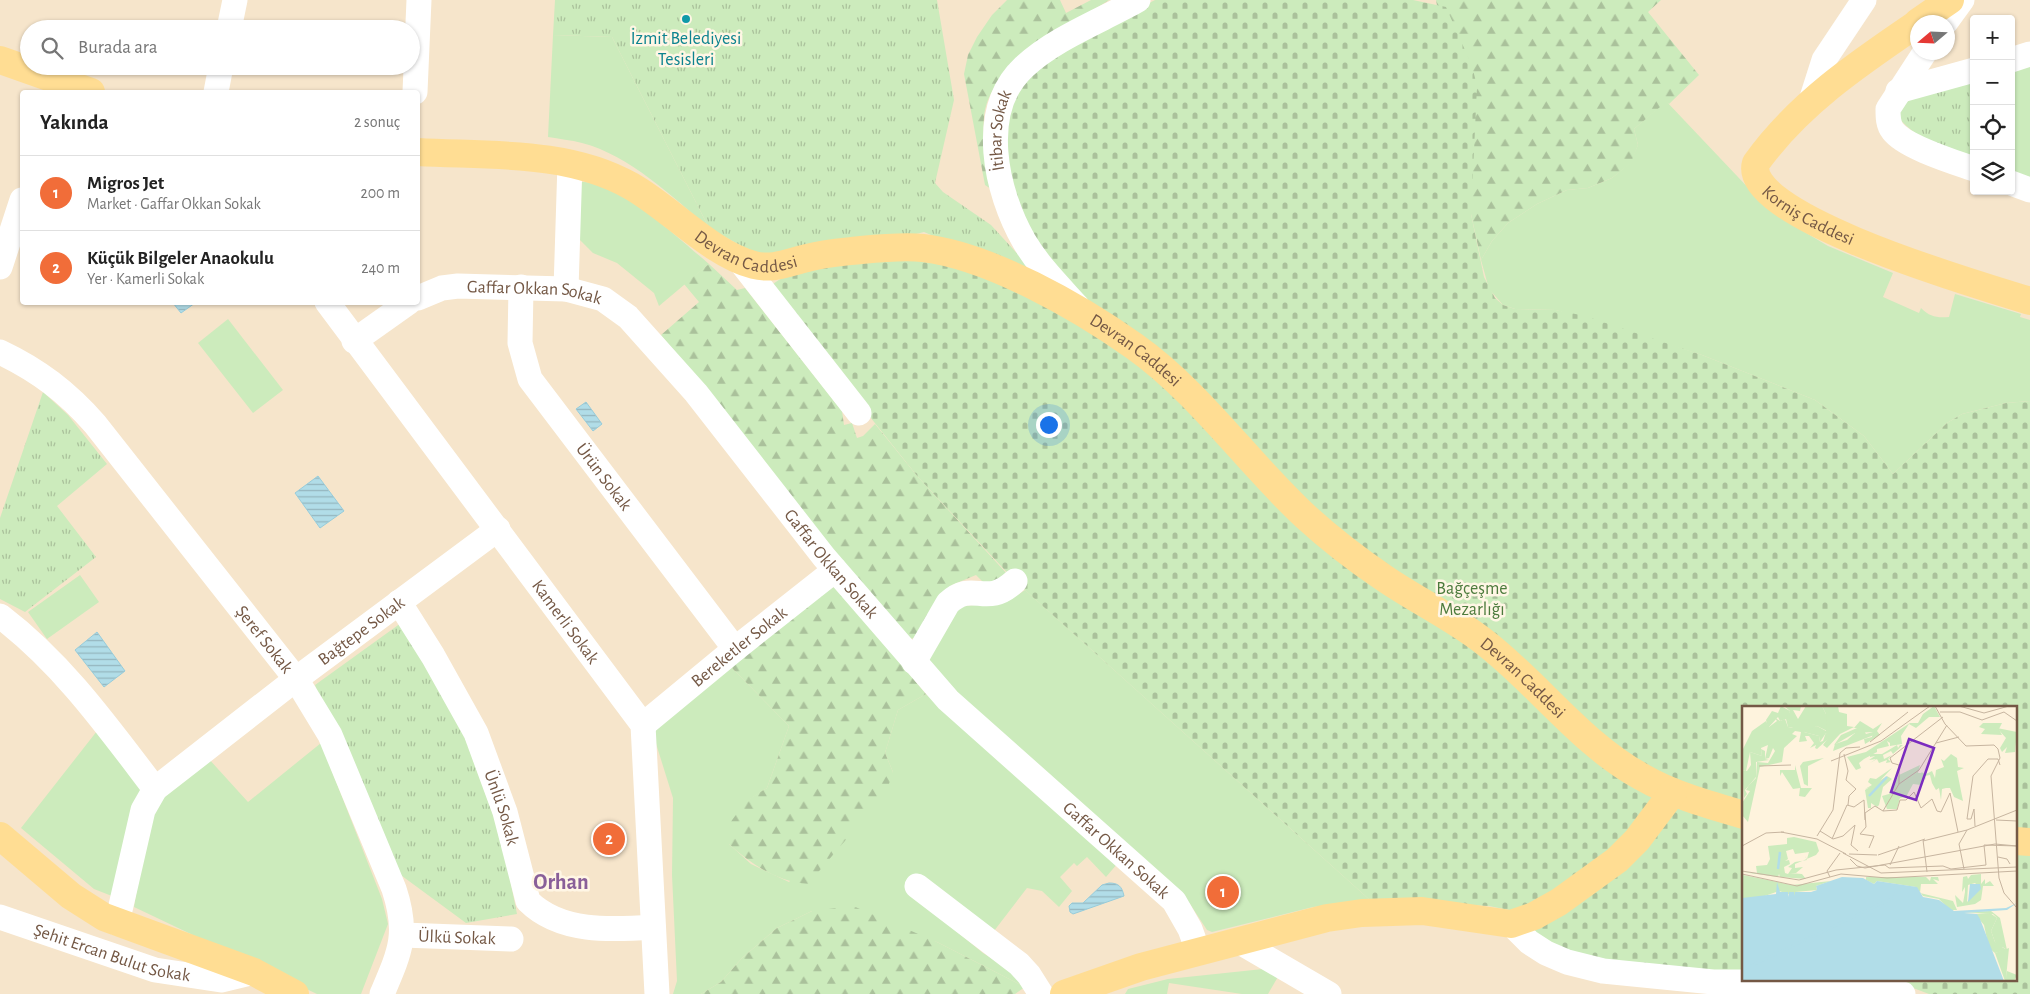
<!DOCTYPE html>
<html lang="tr">
<head>
<meta charset="utf-8">
<style>
	body { margin:0; font-family:"Alegreya Sans",sans-serif; background:#f6f6f6; color:#222 }
	.controls { position:absolute; right:15px; top:15px; display:grid; overflow:hidden; border-radius:5px; box-shadow:0 1px 4px #0004 }
	.controls button { width:45px; height:45px; display:grid; place-items:center; padding:0; border:0; border-bottom:1px solid #e0e0e0; background:#fff; color:#222; font:25px sans-serif }
	.compass { position:absolute; left:1910px; top:15px; width:45px; height:45px; border-radius:50%; background:#fff; box-shadow:0 1px 4px #0004; rotate:251deg }
	.you { position:absolute; left:1048px; top:424px; width:18px; height:18px; margin:-12px; border:4px solid #fff; border-radius:50%; background:#1a73e8; box-shadow:0 0 0 8px #1a73e833 }
	.badge { display:grid; place-items:center; width:32px; height:32px; border-radius:50%; background:#f16d39; color:#fff; font-size:16px; font-weight:700 }
	.pin { position:absolute; translate:-50% -50%; border:2px solid #fff; box-shadow:0 1px 5px #0006 }
	.list { margin:0; padding:0; list-style:none }
	h2 { display:flex; justify-content:space-between; align-items:center; height:65px; margin:0; padding:0 20px; font-size:21px }
	h2 small { font-size:16px; font-weight:400; color:#767676 }
	.list li { display:grid; grid-template-columns:32px 1fr auto; gap:15px; align-items:center; box-sizing:border-box; height:75px; padding:0 20px; border-top:1px solid #e0e0e0 }
	.list b { display:block; font-size:19px; white-space:nowrap }
	.list p { margin:0; font-size:16px; white-space:nowrap; color:#767676 }
	.list em { font-size:16px; font-style:normal; color:#767676 }
	.icon { flex:none; width:28px; height:28px; fill:none; stroke:currentColor; stroke-width:2; stroke-linecap:round; stroke-linejoin:round }
	.map { position:relative; flex:none; width:2030px; height:994px; overflow:hidden }
	.search { position:absolute; background:#fff; box-shadow:0 1px 4px #0004; left:20px; top:20px; width:400px; height:55px; display:flex; align-items:center; gap:12px; box-sizing:border-box; padding:0 18px; border-radius:28px; color:#767676; font-size:19px }
	.panel { position:absolute; background:#fff; box-shadow:0 1px 4px #0004; left:20px; top:90px; width:400px; height:215px; border-radius:5px }
	.map>svg:first-child { display:block }
	.residential { fill:#f6e5cb; fill-rule:evenodd }
	.green { fill:#ccebbc }
	.forest { fill:url(#forest-firs) }
	.cemetery { fill:url(#cemetery-stones) }
	.park { fill:url(#park-tufts) }
	.water { fill:url(#water-rules); stroke:#97ccda }
	.lines { fill:none; stroke-linecap:round; stroke-linejoin:round }
	.minor { stroke:#fff; stroke-width:25 }
	.major { stroke:#ffdd93; stroke-width:28 }
	.culture-dot { fill:#0f9aa8; stroke:#fff6e5; stroke-width:2 }
	.labels { text-anchor:middle; stroke-width:5; stroke-linejoin:round; paint-order:stroke }
	.culture-label { font-size:18px; fill:#0d838f; stroke:#fff6e5 }
	.street-label { font-size:18px; fill:#745845; stroke:#fff6e5 }
	.park-label { font-size:18px; fill:#4c7b3c; stroke:#fff6e5 }
	.district-label { font-size:22px; font-weight:bold; fill:#895f99; stroke:#fff6e5 }
	.inset-river { fill:none; stroke:#b1dde8; stroke-width:2.5 }
	.inset-road { fill:none; stroke:#c7b5a0; stroke-width:1 }
	.view { fill:#7b2cbf; fill-opacity:0.15; stroke:#7b2cbf; stroke-width:2.5 }
	.inset-edge { fill:none; stroke:#745845; stroke-width:2.5 }
</style>
</head>
<body>
<div class="map">
<svg width="2030" height="994" viewBox="0 0 2030 994">
	<defs>
		<pattern id="forest-firs" width="22" height="20" patternUnits="userSpaceOnUse" patternTransform="scale(1.25)"><rect width="22" height="20" fill="#ccebbc"/><path d="M5 1l3.5 6h-7zM16 11l3.5 6h-7z" fill="#aac19b"/></pattern>
		<pattern id="cemetery-stones" width="16" height="16" patternUnits="userSpaceOnUse" patternTransform="scale(1.25)"><rect width="16" height="16" fill="#ccebbc"/><path d="M2 7V4a2 2 0 0 1 4 0v3zM10 15v-3a2 2 0 0 1 4 0v3z" fill="#aac19b"/></pattern>
		<pattern id="park-tufts" width="24" height="20" patternUnits="userSpaceOnUse" patternTransform="scale(1.25)"><rect width="24" height="20" fill="#ccebbc"/><path d="M3 7l-1-3M5 7V3M7 7l1-3M15 17l-1-3M17 17v-4M19 17l1-3" fill="none" stroke="#aac19b"/></pattern>
		<pattern id="water-rules" width="6" height="5" patternUnits="userSpaceOnUse" patternTransform="scale(1.25)"><rect width="6" height="5" fill="#b1dde8"/><path d="M0 2.5h6" fill="none" stroke="#95b6be"/></pattern>
	</defs>
	<rect width="100%" height="100%" fill="#fef3dd"/>
	<!-- residential -->
	<path class="residential" d="M0,0h2030v994h-2030zM1974,19h37v172h-37zM1918,22h30v30h-30zM29,29h382v37h-382zM22,92h396v210h-396zM1744,708h272v272h-272z"/>
	<!-- green -->
	<path class="green" d="M553,35l59,2 97,191c-36,-31 -80,-73 -127,-85 -11,-3 -23,-4 -34,-6z
		M2030,65v114l-19,-7v-100z
		M1666,101l89,94 48,36 25,15 65,27 -10,24 36,16 2,-5c9,9 16,10 28,9l6,-23 66,20 -1,3 10,3v81l-24,2 -44,11 -15,9 -54,51 -29,-38 -49,-36 -113,-45 -146,-45 -41,-1 -12,-4 -14,-16 -8,-29 11,-19 16,-18 29,-19 30,-14 21,-2 24,-10 18,-15 8,-18 -4,-16z
		M582,182c35,-2 100,59 127,82l-50,42 -5,-13 -37,-30 -24,-10 -15,-15 -3,-47z
		M228,319l55,71 -30,23 -55,-70z
		M80,575l19,27 -52,37 -19,-27z
		M1025,590l346,311 -58,6 -101,25 -5,-2 -17,-26 -19,-20 -202,-180 -44,-45 31,-52c24,-3 49,-2 69,-17z
		M728,664l61,62 -22,62 -20,13 -18,43 22,20 38,18 104,-110 -8,-19 13,-43 28,-16 192,169 -12,14 -19,-20 -10,9 -3,-3 -14,14 12,14 -13,16 -17,-16 -15,-3 -33,43 -83,-37 72,59 32,20 10,14 -88,-45 -125,-31 -35,17 -35,30 -21,24 -20,12h-28l4,-13 -5,-106 1,-77 -20,-64 12,-15z
		M97,731l48,58 -28,109 -23,-9 -73,-61z
		M321,743l61,156 6,25 -27,70h-44l-183,-87 11,-70 14,-37 49,-42 40,44z
		M1263,969l16,6 -11,19h-26l-73,-11 -2,11h-42l3,-5 40,-10z"/>
	<!-- forest -->
	<path class="forest" d="M1007,0h53l6,13 25,-13h18c-41,27 -120,63 -125,117 -2,25 3,48 7,72l-6,-4 -21,-111 4,-19 9,-18 15,-22z
		M1436,0h225l-13,12 51,63 -30,29 -3,-2 -32,27 4,16 -7,18 -19,15 -24,10 -21,2 -30,14 -29,19 -16,18 -11,19 -10,-46v-22z
		M709,264l28,26 8,-2 97,123 2,14 8,-2 5,15 6,-2 12,-12 43,53 91,99 -12,8 -14,-2 -7,-7 -24,10 -36,53 -7,1 -74,-85 -174,-219 38,-33 -15,-18z
		M833,587l6,3 87,104 -28,16 -13,43 8,19 -7,21 -78,91c-32,-3 -56,-19 -79,-40l-2,-17 19,-26 21,-13 22,-62 -61,-62z
		M853,906l84,36 88,45 -10,7h-314l20,-12 21,-24 35,-30 35,-17z"/>
	<!-- cemetery -->
	<path class="cemetery" d="M1155,0h258l33,7 26,59 5,20 -6,128 13,63 11,21 8,7 12,4 41,1 29,6 117,39 113,45 49,36 29,38 54,-51 15,-9 44,-11 24,-2v593h-101l-37,-14h124v-272h-272v264l-57,2 -122,-22 -31,-20 -20,-21 -25,-5 -118,-5 -356,-320 -97,-104 -151,-189 28,-19 39,-9 201,-8 -20,-50 -12,-64 10,-44 30,-36z"/>
	<!-- park -->
	<path class="park" d="M555,0h382l17,100 -19,83 8,9 48,33 53,58 -120,-51 -24,6 -128,17 -18,-2 -45,-25 -97,-191 -59,-2z
		M1974,82v77c-27,-10 -56,-18 -75,-41l3,-15 6,-3z
		M43,392l25,23 39,49 -50,42 39,51 -71,55 -25,-13v-81z
		M401,623l50,76 51,140 15,75 -51,9 -68,-50 -75,-164 -8,-24z"/>
	<!-- water -->
	<path class="water" d="M173,303h22l-14,10z
		M586,402l16,22 -9,7 -17,-22z
		M318,476l26,35 -24,17 -25,-35z
		M97,632l28,39 -21,16 -29,-37z
		M1109,883c9,0 13,3 15,13l-51,18 -3,-2 -1,-6 3,-3h11l19,-18z"/>
	<g class="lines">
		<!-- minor -->
		<g class="minor">
			<path d="M1946,22l16,-22"/>
			<path d="M229,29l6,-29"/>
			<path d="M1925,52l-37,57c0,8 0,16 5,22 12,16 61,31 81,38"/>
			<path d="M2011,60l19,-6"/>
			<path d="M1898,91l76,-21"/>
			<path d="M216,92l5,-26"/>
			<path d="M415,92l4,-92"/>
			<path d="M1810,104l14,-44 40,-60"/>
			<path d="M2011,183l19,7"/>
			<path d="M740,261l119,152"/>
			<path d="M0,267l22,-67"/>
			<path id="s1" d="M521,287l-1,56 10,36 205,270"/>
			<path d="M566,289l4,-126"/>
			<path id="s2" d="M418,298l24,-10 16,-2 108,3 37,10 25,18 68,76 128,164 124,143 226,201 16,28 8,22"/>
			<path id="s3" d="M327,302l316,423 14,269"/>
			<path id="s4" d="M1077,306c-19,-21 -39,-41 -53,-65 -28,-49 -47,-130 0,-174 31,-29 77,-46 114,-67"/>
			<path d="M354,341l55,-39"/>
			<path id="s5" d="M0,352c38,18 67,40 95,72l201,255 34,56 64,154c15,45 6,63 -12,105"/>
			<path id="s6" d="M399,602l34,54 43,77 29,79 23,89c32,32 83,29 125,26"/>
			<path d="M0,616c63,48 107,110 155,173"/>
			<path d="M914,662l34,-59c26,-24 37,6 67,-22"/>
			<path id="s7" d="M643,725l92,-76 100,-79"/>
			<path d="M917,886l102,78 10,11 12,19"/>
			<path id="s8" d="M0,917l155,53 66,10 33,-8"/>
			<path id="s9" d="M117,923l26,-113 12,-21 141,-110 202,-150"/>
			<path d="M1511,924l18,18 17,11 21,9 36,9 110,11h144l46,12"/>
			<path id="s10" d="M403,935l108,4"/>
			<path d="M1238,941l91,53"/>
		</g>
		<!-- major -->
		<g class="major">
			<path d="M1918,22l32,-22"/>
			<path id="s11" d="M1918,23c-59,40 -120,81 -162,140 -17,54 233,125 274,138"/>
			<path d="M0,60l91,32"/>
			<path id="s12" d="M418,152c70,4 150,-2 213,34 39,22 80,68 123,79 19,5 35,-3 53,-7 18,-5 36,-6 54,-8 21,-2 42,-4 62,-2 67,8 156,59 211,98 65,46 112,115 171,170 24,22 51,43 79,62 32,22 68,39 99,63 55,42 97,102 159,136 31,18 68,28 102,38"/>
			<path d="M0,836l71,60 33,21 150,55 41,22"/>
			<path d="M2016,841l14,1"/>
			<path d="M1064,994l77,-27 186,-49 35,-5 60,-2 89,13 23,-8 25,-14 58,-42 20,-20 36,-48"/>
		</g>
	</g>
	<!-- markers -->
	<circle class="culture-dot" cx="686" cy="19" r="5"/>
	<g class="labels">
		<!-- culture labels -->
		<g class="culture-label">
			<text x="686" y="44">İzmit Belediyesi<tspan x="686" dy="21">Tesisleri</tspan></text>
		</g>
		<!-- street labels -->
		<g class="street-label">
			<text dy="6" stroke="none"><textPath href="#s4" startOffset="200">İtibar Sokak</textPath></text>
			<text dy="6" stroke="none"><textPath href="#s11" startOffset="295">Korniş Caddesi</textPath></text>
			<text dy="6" stroke="none"><textPath href="#s12" startOffset="354">Devran Caddesi</textPath></text>
			<text dy="6" stroke="none"><textPath href="#s2" startOffset="119">Gaffar Okkan Sokak</textPath></text>
			<text dy="6" stroke="none"><textPath href="#s12" startOffset="774">Devran Caddesi</textPath></text>
			<text dy="6" stroke="none"><textPath href="#s1" startOffset="216">Ürün Sokak</textPath></text>
			<text dy="6" stroke="none"><textPath href="#s2" startOffset="539">Gaffar Okkan Sokak</textPath></text>
			<text dy="6" stroke="none"><textPath href="#s3" startOffset="399">Kamerli Sokak</textPath></text>
			<text dy="6" stroke="none"><textPath href="#s9" startOffset="400">Bağtepe Sokak</textPath></text>
			<text dy="6" stroke="none"><textPath href="#s5" startOffset="394">Şeref Sokak</textPath></text>
			<text dy="6" stroke="none"><textPath href="#s7" startOffset="124">Bereketler Sokak</textPath></text>
			<text dy="6" stroke="none"><textPath href="#s12" startOffset="1284">Devran Caddesi</textPath></text>
			<text dy="6" stroke="none"><textPath href="#s6" startOffset="231">Ünlü Sokak</textPath></text>
			<text dy="6" stroke="none"><textPath href="#s2" startOffset="944">Gaffar Okkan Sokak</textPath></text>
			<text dy="6" stroke="none"><textPath href="#s10" startOffset="54">Ülkü Sokak</textPath></text>
			<text dy="6" stroke="none"><textPath href="#s8" startOffset="118">Şehit Ercan Bulut Sokak</textPath></text>
		</g>
		<!-- park labels -->
		<g class="park-label">
			<text x="1472" y="594">Bağçeşme<tspan x="1472" dy="21">Mezarlığı</tspan></text>
		</g>
		<!-- district labels -->
		<g class="district-label">
			<text x="561" y="889">Orhan</text>
		</g>
	</g>
	<!-- overview -->
	<g transform="translate(1742 706)">
		<rect width="275" height="275" fill="#fef3dd"/>
		<path d="M39,0l9,5 -2,8 6,9 -6,-1 -2,-8 -6,2 -2,-4 -10,11 -2,-8 6,-9 6,2zM80,0h16l1,6 8,2v12l7,1 -14,7 -13,14 -4,-3 5,-7 -2,-5 -6,9 -1,-6 -15,-4 1,-3 12,-3 9,5v-17zM118,15l13,8 9,-6 -5,8 3,4 -15,9 -1,-5 8,-2 1,-5 -18,1 -21,12 7,-10 16,-7h-3zM241,17h19l-3,6 3,6 -21,-1 4,-5 -6,-2zM155,39l1,3 2,-3h3l-10,9 -2,-3 -8,4 1,4 8,-4 -4,4 3,3 -5,1 1,-3 -8,3 -2,-4 -7,4 6,-4 -7,1 6,-4 -5,1v-3h12zM19,43l4,2v8l4,1 -13,2v15l-11,13 2,4 -3,4 -2,-28 5,1 4,-6 -1,-13 12,4zM82,52l-16,8v20l-4,-2 -4,-18 3,-4zM53,59l6,23h11l-7,9 -6,-1 1,-8 -7,1 -11,-17 -2,4v-6h15zM150,62l-16,17 -11,4 7,-4 -4,-3 2,-4 6,1zM52,131l22,5 3,9 -3,4 -21,9v4l8,-1 -7,6h-6l12,1 4,5 -26,-2 -1,-3 -1,3 -36,-5 15,1 -1,-7 11,-1 3,-6 -2,-13 19,-2v-6zM51,143l2,5 14,-2 -2,7 -2,-3 2,4 -12,2 -7,5 4,1 -4,6 -3,-1 -1,-6 6,-3 -1,-4 -4,1 3,-2 -2,-8zM239,168v10l4,-5v5l5,-3 4,5h-11l-2,14 -6,4 -18,3 -2,-12 8,8 2,-11v-5l-3,5 1,-15 4,-1 1,3 3,-4zM233,177l6,6 -9,2 2,3 -7,8 1,-17zM267,242l-3,30 1,-7 10,4 -3,6h-9l-10,-28z" fill="#ccebbc" fill-rule="evenodd"/>
		<path d="M42,0h17l-1,5 -7,-1 5,9 8,-13h16l4,8 1,17 -10,-5 -13,6 15,4 1,6 3,-1 3,-9 3,6 -12,11 -2,-1 1,-3 -6,3 4,-5 -5,-7h-4l2,5 -8,1 2,-10 -6,-1 -3,3 5,2 -13,12 -2,14 -22,5 -12,55 -6,-7v-12l8,-12 -4,-1 3,-5 7,-7 1,-16 11,1 7,-12 -2,-3 -4,10 -4,1 3,-14 -7,3 1,8 -12,-4 -4,19 -4,-1v-19l10,-20 14,-10 3,6 8,-6 -3,-4 6,4 5,-2 3,8 5,1 -6,-10 3,-7zM192,0l6,11h-11l-13,11 -7,-4 -8,12 1,8 -12,2v-3l-3,-2 2,5 -12,3v3l-13,7 -5,4 2,5 -5,2 -9,-13 19,-5 44,-29h8l5,-9zM120,21l4,7 7,-2 1,3 -41,16 2,-7 12,-4zM255,22l20,4 -2,20 -10,1 2,-6 -5,5 -2,-4 6,-10zM209,48l6,4 1,9 6,1 -7,3 6,30 -9,-4 -4,-9h-4l-4,1 -1,11 -2,-12 -3,2 -4,-7 -2,-8 -5,1 1,4 -5,-8 5,2 6,-3 3,7 1,-8 8,-3 -3,-8 3,2zM145,70l5,3 -9,8 -4,18 -2,2 -6,-4v5h-3l-3,-18zM249,205l9,7 7,32 -12,-8 -4,-11 6,-13 -4,-4 -29,-2z" fill="#ccebbc"/>
		<path d="M248,207l7,5 -6,13 4,11 9,2 -2,3 5,3 -12,3 -6,-5 -5,-23 -9,-11z" fill="#ccebbc"/>
		<path d="M178,59l-2,8h5l1,6 -3,6 -8,-1 -7,13 -6,1 -3,11h-10l-5,-13 7,-2 10,-19z" fill="#ccebbc"/>
		<path d="M1,169l49,10 39,-4 -15,5 1,4 -22,2v4l-16,-5 -20,7h-17zM124,171h60l4,4 1,-4h7l1,4 -6,-2 5,5h-17l-1,9 33,8 4,9h-7l-11,-11 -16,-3 -7,-9 -39,-6 -3,3 -8,-4z" fill="#ccebbc"/>
		<path d="M100,171l21,1 11,6 3,-3 40,6 6,10 16,3 15,11 52,-3 11,-5 -10,7 -43,3 13,1 3,5 24,62h-262v-83l34,-4 1,-12 3,10h8l1,5v-5h5l1,4v-4h16l6,-2 -1,-4zM228,178h10l1,5 -13,13z" fill="#b1dde8"/>
		<path class="inset-river" d="M127,90l18,-19M36,163l2,-17M0,264l149,-71 4,-12"/>
		<path class="inset-road" d="M193,0l10,18 21,22 28,-1 4,4 2,9 -9,18 8,102 5,15 13,15M217,0l25,7 25,-7M198,6h20l22,8 22,-8 13,9M128,36l38,-30M194,37l23,-6M102,48l4,17 -2,9 10,9 -7,7 -1,9M89,55l50,-20 49,-35M17,60l32,-1M157,78v-19l-7,-2 -2,-5 53,-41M141,105l14,-1 3,-10h6l8,-8 7,16 11,-9 5,12 4,1 9,-19 8,39M141,105l16,-27 20,-14 28,-45M254,114l21,1M113,119l-4,20 7,6M233,120l-1,-17 -3,10h-4l6,-43 15,-17h10l2,6M78,125l13,8 10,-3 12,-11M39,126l36,7 29,15M75,130l16,-26 7,-57 6,-5 14,-1M90,133l15,-34 7,2 10,-7 1,20M181,134l4,32M181,135l44,-11 50,-20M0,140l24,-13 18,-1M127,142l5,-12 -14,-2 6,-7 -1,-14 10,-7 8,5M101,147l38,20 136,-6M107,148l28,1M136,149l47,-16M256,151l9,2 3,5M108,153l7,7 8,2 130,-24 22,2M148,159l9,-19M222,163l-5,-25 8,-14M0,165l57,9 37,-10 49,-5 4,3 54,-2 8,3 35,-4 -2,-20 33,1M0,168l55,12 44,-12 46,4 130,-7M88,171l-3,-6 13,-18"/>
		<path class="view" d="M167,33l25,9 -18,52 -25,-8z"/>
		<rect width="275" height="275" class="inset-edge"/>
	</g>
</svg>
<div class="controls">
<button>+</button>
<button>−</button>
<button><svg class="icon" aria-label="locate" viewBox="0 0 24 24"><circle cx="12" cy="12" r="6"/><path d="M12 2v4M12 18v4M2 12h4M18 12h4"/></svg></button>
<button><svg class="icon" aria-label="layers" viewBox="0 0 24 24"><path d="M12 4l9 5-9 5-9-5zM3 14l9 5 9-5"/></svg></button>
</div>
<svg class="compass" viewBox="-18 -18 36 36"><path d="M0-13l5 13h-10z" fill="#e53935"/><path d="M0 13l5-13h-10z" fill="#767676"/></svg>
<div class="you"></div>
<div class="pin badge" style="left:1223px;top:892px">1</div>
<div class="pin badge" style="left:609px;top:839px">2</div>
<div class="search"><svg class="icon" aria-label="search" viewBox="0 0 24 24"><circle cx="10" cy="10" r="6"/><path d="M15 15l6 6"/></svg>Burada ara</div>
<section class="panel">
<h2>Yakında<small>2 sonuç</small></h2>
<ul class="list">
<li><span class="badge">1</span><div><b>Migros Jet</b><p>Market · Gaffar Okkan Sokak</p></div><em>200 m</em></li>
<li><span class="badge">2</span><div><b>Küçük Bilgeler Anaokulu</b><p>Yer · Kamerli Sokak</p></div><em>240 m</em></li>
</ul>
</section>
</div>
</body>
</html>
